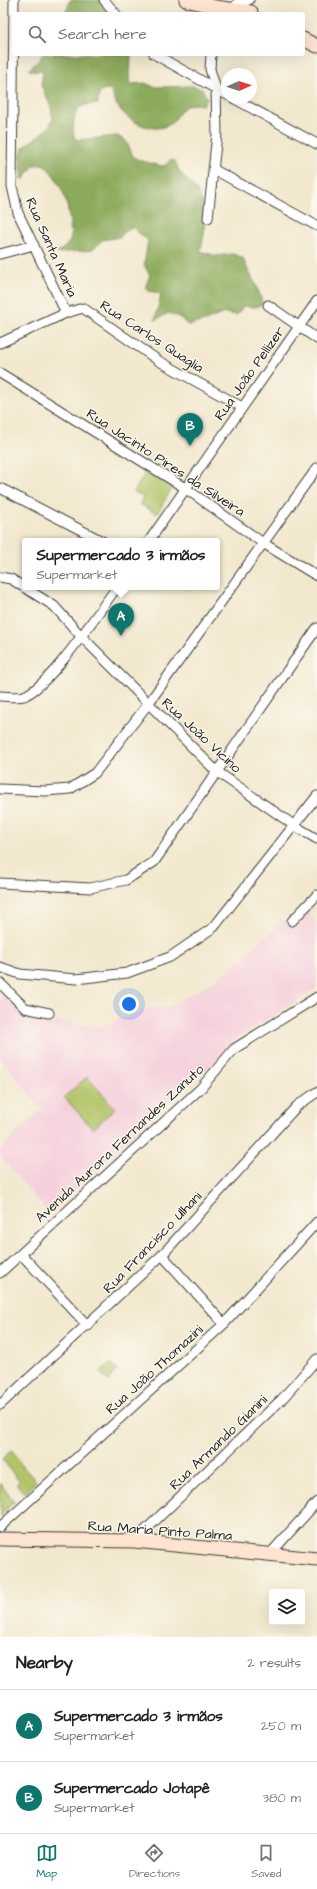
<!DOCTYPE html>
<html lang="en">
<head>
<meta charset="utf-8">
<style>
	body { margin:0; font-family:"Architects Daughter",sans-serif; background:#f2f2f2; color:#222 }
	.controls { position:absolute; right:12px; bottom:12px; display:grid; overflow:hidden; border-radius:4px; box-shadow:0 4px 16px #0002 }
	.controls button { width:36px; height:36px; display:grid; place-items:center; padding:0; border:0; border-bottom:1px solid #e0e0e0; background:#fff; color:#222; font:20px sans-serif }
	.compass { position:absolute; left:221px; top:68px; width:36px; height:36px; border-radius:50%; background:#fff; box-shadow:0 4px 16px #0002; rotate:87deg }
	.you { position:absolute; left:129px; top:1004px; width:14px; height:14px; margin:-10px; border:3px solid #fff; border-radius:50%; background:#1a73e8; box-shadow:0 0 0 6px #1a73e833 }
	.badge { display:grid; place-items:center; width:26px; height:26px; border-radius:50%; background:#0f766e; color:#fff; font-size:13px; font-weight:700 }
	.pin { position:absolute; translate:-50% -33px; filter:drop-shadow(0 1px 2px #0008) }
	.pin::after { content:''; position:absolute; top:21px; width:14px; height:12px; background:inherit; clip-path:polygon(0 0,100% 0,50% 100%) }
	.popup { position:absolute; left:22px; top:538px; width:198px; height:52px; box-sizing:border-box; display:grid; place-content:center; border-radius:4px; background:#fff; filter:drop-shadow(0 1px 3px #0005); font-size:13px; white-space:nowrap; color:#767676 }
	.popup b { font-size:15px; color:#222 }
	.popup::after { content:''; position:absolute; left:50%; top:100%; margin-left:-8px; border:8px solid transparent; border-top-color:#fff }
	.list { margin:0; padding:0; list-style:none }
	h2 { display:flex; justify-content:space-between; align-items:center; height:52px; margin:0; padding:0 16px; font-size:17px }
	h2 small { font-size:13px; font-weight:400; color:#767676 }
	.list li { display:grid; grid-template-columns:26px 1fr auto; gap:12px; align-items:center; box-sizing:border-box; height:72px; padding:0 16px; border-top:1px solid #e0e0e0 }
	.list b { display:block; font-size:15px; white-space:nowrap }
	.list p { margin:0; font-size:13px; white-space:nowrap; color:#767676 }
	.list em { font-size:13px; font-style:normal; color:#767676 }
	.icon { flex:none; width:22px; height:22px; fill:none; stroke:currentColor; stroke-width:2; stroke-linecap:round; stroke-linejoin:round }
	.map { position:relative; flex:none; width:317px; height:1637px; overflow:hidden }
	.search { position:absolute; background:#fff; box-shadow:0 4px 16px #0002; left:12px; right:12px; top:12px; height:44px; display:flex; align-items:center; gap:10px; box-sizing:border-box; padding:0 14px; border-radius:4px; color:#767676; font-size:15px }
	.sheet { height:196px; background:#fff }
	nav { display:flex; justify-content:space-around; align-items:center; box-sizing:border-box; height:56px; border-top:1px solid #e0e0e0; background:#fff; font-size:11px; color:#767676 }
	nav a { display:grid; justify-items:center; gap:2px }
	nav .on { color:#0f766e }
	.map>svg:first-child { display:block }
	.built { fill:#f5cfdb }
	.green { fill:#b1c468; stroke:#667042 }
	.forest { fill:#8caa5c; stroke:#54633c }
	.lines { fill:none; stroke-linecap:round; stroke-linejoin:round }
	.street-casing { stroke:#3c3b37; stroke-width:11 }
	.secondary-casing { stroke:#3c3b37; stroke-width:15 }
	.street { stroke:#fff; stroke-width:9 }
	.secondary { stroke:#fde4d0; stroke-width:13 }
	.labels { text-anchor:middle; stroke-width:3; stroke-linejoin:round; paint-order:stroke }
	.street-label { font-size:14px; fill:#1c1c1c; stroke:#fbf7ec }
</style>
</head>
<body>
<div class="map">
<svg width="317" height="1637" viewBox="0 0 317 1637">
	<rect width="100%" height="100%" fill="#fbf7ec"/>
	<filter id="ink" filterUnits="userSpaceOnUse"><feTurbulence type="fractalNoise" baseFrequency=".025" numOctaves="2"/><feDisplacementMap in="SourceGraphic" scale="8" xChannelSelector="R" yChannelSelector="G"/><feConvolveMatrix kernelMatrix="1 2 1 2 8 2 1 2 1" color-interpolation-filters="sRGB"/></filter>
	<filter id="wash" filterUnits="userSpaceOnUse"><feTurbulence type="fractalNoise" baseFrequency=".012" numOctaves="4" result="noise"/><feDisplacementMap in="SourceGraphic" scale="16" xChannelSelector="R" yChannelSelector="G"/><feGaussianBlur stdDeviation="0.9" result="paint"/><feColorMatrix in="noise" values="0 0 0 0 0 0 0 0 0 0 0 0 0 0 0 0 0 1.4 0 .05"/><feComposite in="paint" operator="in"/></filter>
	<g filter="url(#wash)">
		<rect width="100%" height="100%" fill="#f2e8ce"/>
		<!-- built -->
		<path class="built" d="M308,912l9,13v63l-78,49 -28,28 -163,148 -48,-57v-6l42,-41 -42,-52v-65l24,20 21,7 54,8 52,-19h16l53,-31 64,-57 7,7z"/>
		<!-- green -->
		<path class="green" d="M147,470l26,16 -16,28 -17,-10 4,-7 -10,-5z
			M87,1077l28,31 -22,21 -29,-32z
			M111,1363l6,6 -9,12 -8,-9z
			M12,1450l10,16 14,15 -11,13 -8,-9 2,-4 -17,-22z
			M0,1483l14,19 -14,14z"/>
		<!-- forest -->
		<path class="forest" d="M70,0h33l9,14h-51l6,-4z
			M43,54h88l-1,30 15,-1 9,4 39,-1 9,3 5,9 -4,7c-17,-2 -18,0 -28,14 -2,2 -4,5 -6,6 -18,9 -42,-4 -52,-20 -3,-4 -4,-10 -6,-14l-7,-2 -5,5 -1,10c-4,0 -11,0 -15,2 -11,4 -10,23 -9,32l4,2 39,-4 9,5 7,15 5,4 23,6 5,-1 4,-5 5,1c2,5 4,10 7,14 5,5 11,10 15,16 11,18 9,42 3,60l16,5 17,-2 10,4c5,16 17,29 19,46l-5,3 -14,-1 -6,9 -13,-2 -19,8 -15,4 -4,-1 -5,-6 -12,-5 -14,7 6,-24 -2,-3 -10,-2 -4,-3 5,-13 -6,-10 4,-24c-4,-5 -11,-8 -15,-14l-6,2 -7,8 -18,3 -9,10 -36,3c6,-5 13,-9 14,-16 1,-4 -1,-9 -1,-13 -2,-22 -9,-45 -27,-60l-9,1 -11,15 -3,-22 3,-10 25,-20 5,-9 -2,-12 -10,-22 2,-13 -15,-2 11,-10z"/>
	</g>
	<g filter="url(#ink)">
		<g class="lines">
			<defs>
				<path id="street" d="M14,0l-2,186 6,27 48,100
					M104,0l12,14
					M231,13l7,-11 11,-2
					M154,54l73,41
					M233,98l84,46
					M213,169l104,57
					M208,218l9,-84 -1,-45 -6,-20 1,-15
					M0,254l34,-9
					M268,305l49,34
					M0,343l66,-30 17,-5 76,53 83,46
					M0,373l185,115 78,55 54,33
					M0,488l102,53
					M149,541l168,-240
					M0,577l11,2 43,27 27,30 135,135 79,55 22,13
					M0,696c7,0 18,2 24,0 27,-11 74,-84 93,-109
					M0,789l45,2 25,-2 25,-16 53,-69 169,-236
					M0,883l90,5 36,-8 28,-18 163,-234
					M292,921l25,-26
					M0,967l20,7 56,5 51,-6 43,-16 44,-30 103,-131
					M0,983l25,25 24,5
					M21,1254l67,72
					M162,1255l62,69
					M0,1273l201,-185 33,-39 83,-52
					M0,1405l162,-150 135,-149 20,-14
					M0,1527l224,-203 93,-102
					M134,1541l148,-142 35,-40
					M269,1555l48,-53"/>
				<path id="secondary" d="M186,0l29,7 36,5
					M303,39l14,7
					M0,1539l134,2 183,18"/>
			</defs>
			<!-- street casing -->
			<use href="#street" class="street-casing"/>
			<!-- secondary casing -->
			<use href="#secondary" class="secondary-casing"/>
			<!-- street -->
			<use href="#street" class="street"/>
			<!-- secondary -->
			<use href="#secondary" class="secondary"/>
		</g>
	</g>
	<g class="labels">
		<!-- street labels -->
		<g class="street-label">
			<text transform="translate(52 247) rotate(66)" y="5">Rua Santa Maria</text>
			<text transform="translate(152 336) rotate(33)" y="5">Rua Carlos Quaglia</text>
			<text transform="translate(249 373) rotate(-55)" y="5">Rua João Pellizer</text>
			<text transform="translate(166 462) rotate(33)" y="5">Rua Jacinto Pires da Silveira</text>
			<text transform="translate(202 735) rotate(43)" y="5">Rua João Vicino</text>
			<text transform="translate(119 1143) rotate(-43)" y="5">Avenida Aurora Fernandes Zanuto</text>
			<text transform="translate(152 1242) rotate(-46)" y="5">Rua Francisco Ulhani</text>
			<text transform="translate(154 1369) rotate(-42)" y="5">Rua João Thomazini</text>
			<text transform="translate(218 1442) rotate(-44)" y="5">Rua Armando Gianini</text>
			<text transform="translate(160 1530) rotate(4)" y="5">Rua Maria Pinto Palma</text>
		</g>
	</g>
</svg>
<div class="controls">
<button><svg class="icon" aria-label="layers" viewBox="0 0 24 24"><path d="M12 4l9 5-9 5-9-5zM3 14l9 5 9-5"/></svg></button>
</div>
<svg class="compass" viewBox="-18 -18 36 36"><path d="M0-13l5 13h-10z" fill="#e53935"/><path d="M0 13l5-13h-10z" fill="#767676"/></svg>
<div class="you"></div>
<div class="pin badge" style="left:121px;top:636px">A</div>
<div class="popup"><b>Supermercado 3 irmãos</b>Supermarket</div>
<div class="pin badge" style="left:190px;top:446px">B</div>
<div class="search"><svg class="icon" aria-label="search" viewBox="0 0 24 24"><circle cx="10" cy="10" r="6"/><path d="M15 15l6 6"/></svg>Search here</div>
</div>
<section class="sheet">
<h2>Nearby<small>2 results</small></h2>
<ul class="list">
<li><span class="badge">A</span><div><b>Supermercado 3 irmãos</b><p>Supermarket</p></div><em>250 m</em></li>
<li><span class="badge">B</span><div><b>Supermercado Jotapê</b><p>Supermarket</p></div><em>380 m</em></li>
</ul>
</section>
<nav>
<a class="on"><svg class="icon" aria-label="map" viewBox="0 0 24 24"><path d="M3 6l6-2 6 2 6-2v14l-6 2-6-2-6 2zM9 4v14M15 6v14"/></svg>Map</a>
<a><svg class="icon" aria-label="directions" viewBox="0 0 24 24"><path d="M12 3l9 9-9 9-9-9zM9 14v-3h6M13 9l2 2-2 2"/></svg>Directions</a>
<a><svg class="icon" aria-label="saved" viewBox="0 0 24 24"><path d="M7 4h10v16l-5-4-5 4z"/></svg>Saved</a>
</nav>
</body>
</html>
